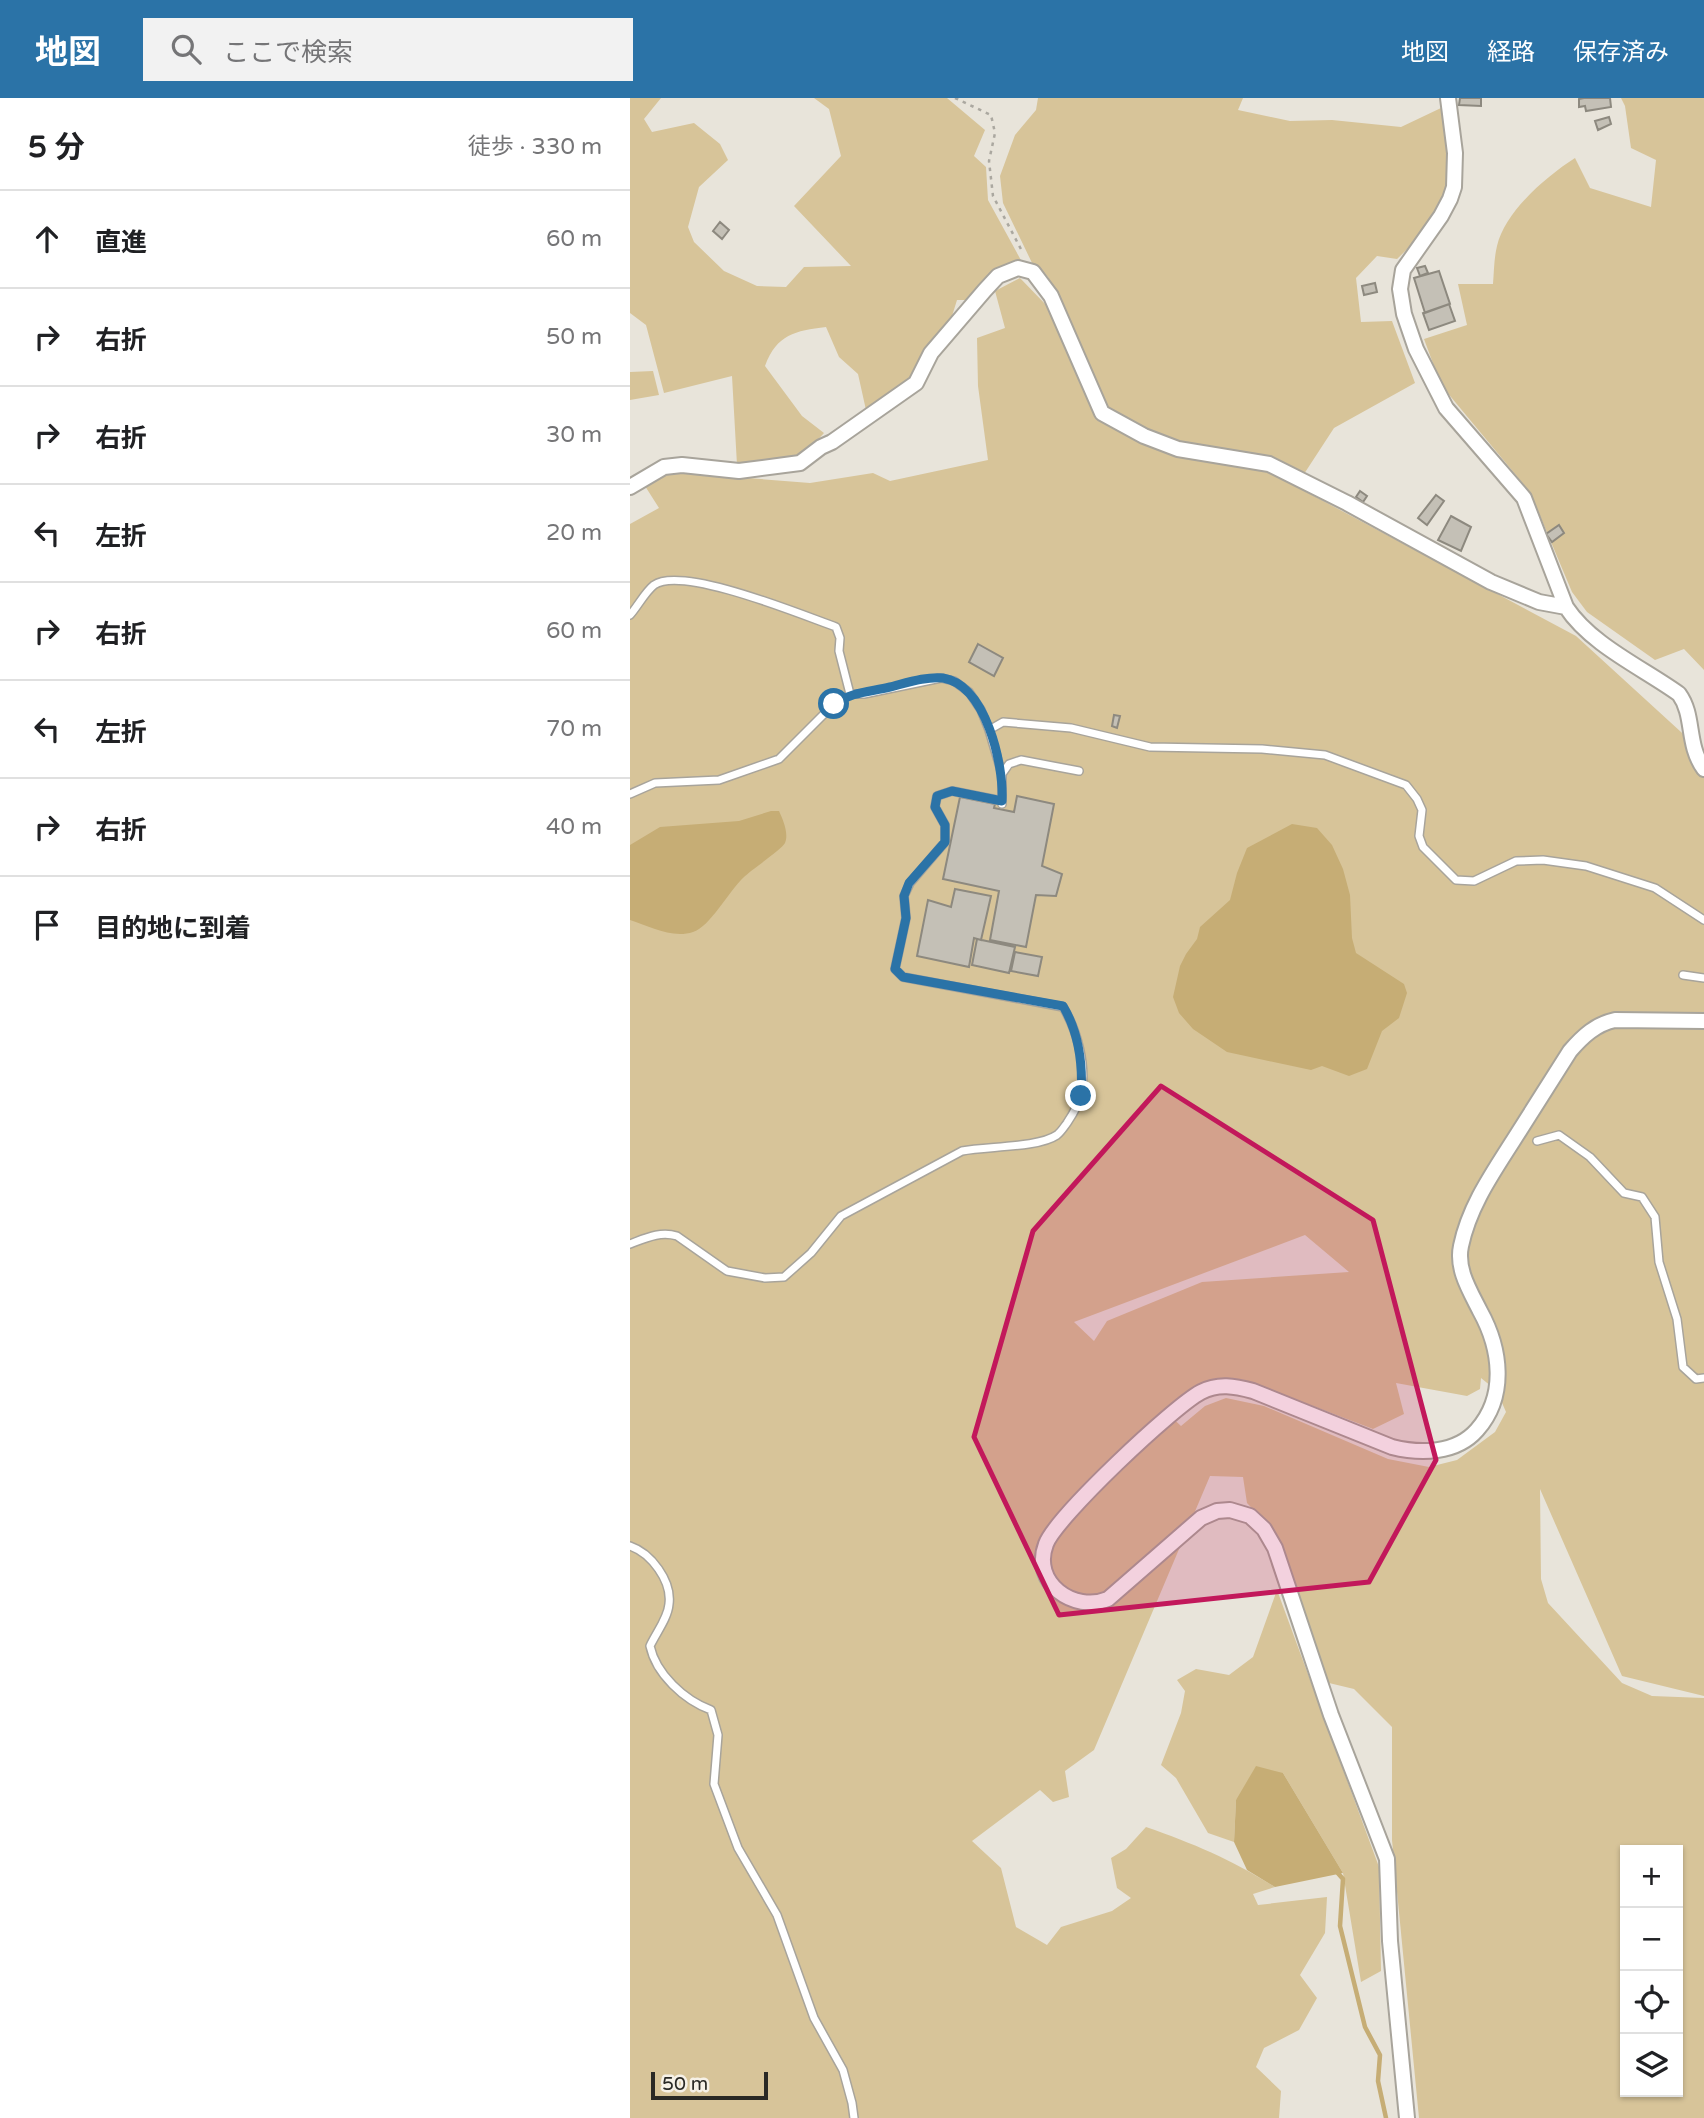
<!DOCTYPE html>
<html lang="ja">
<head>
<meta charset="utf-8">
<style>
	body { margin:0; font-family:"Varela Round","Noto Sans JP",sans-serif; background:#f2f2f2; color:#202124 }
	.controls { position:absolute; right:21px; bottom:21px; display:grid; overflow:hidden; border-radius:0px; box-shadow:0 2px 5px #0004 }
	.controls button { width:63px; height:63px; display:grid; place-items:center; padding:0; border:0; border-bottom:2px solid #e0e0e0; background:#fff; color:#202124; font:35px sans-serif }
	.scale { position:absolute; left:21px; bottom:18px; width:117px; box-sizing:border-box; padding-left:7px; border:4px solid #2a2925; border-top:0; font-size:19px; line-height:24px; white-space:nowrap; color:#2a2925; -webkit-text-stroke:5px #f6f1e7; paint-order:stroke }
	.stop { position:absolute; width:21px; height:21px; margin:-16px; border:5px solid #2b73a7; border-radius:50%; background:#fff }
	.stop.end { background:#2b73a7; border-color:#fff; box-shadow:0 2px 7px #0008 }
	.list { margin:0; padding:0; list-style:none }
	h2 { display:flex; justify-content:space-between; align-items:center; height:91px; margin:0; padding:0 28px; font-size:30px }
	h2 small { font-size:23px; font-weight:400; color:#757577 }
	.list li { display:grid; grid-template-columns:46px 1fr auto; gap:21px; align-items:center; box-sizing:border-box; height:98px; padding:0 28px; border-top:2px solid #e0e0e0 }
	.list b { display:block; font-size:26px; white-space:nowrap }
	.list em { font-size:23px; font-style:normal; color:#757577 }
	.icon { flex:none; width:38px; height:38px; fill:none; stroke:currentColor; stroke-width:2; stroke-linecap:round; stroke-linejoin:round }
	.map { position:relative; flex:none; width:1074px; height:2020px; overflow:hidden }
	header { display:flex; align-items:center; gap:42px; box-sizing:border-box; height:98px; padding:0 35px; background:#2b73a7; color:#fff }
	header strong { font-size:33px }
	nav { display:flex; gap:38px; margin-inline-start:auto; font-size:24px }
	.search { width:490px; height:63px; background:#f2f2f2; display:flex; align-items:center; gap:18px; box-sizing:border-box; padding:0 24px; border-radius:0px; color:#757577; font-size:26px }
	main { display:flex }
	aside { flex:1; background:#fff }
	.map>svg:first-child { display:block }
	.green { fill:#d7c499; fill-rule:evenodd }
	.water { fill:#c6ad75 }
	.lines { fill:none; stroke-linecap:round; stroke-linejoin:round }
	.stream { stroke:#c6ad75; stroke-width:4.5 }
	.building { fill:#c4c0b6; stroke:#8d897f; stroke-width:2 }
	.lane-casing { stroke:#a8a49b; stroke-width:10 }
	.street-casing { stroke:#a8a49b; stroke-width:18 }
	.path { stroke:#aba8a0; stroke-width:2.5; stroke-dasharray:3.5 5; stroke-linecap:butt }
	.lane { stroke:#fff; stroke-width:7 }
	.street { stroke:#fff; stroke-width:14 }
	.route { stroke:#2b73a7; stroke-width:9 }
	.marked { fill:#c2185b; fill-opacity:0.2; stroke:#c2185b; stroke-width:5; stroke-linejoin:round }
</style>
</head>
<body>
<header>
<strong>地図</strong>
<div class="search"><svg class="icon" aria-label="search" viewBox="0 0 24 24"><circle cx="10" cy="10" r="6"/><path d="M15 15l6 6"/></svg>ここで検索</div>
<nav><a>地図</a><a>経路</a><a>保存済み</a></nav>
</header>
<main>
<aside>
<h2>5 分<small>徒歩 · 330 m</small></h2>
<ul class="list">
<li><svg class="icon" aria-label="ahead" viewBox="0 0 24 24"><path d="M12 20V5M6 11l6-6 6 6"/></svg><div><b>直進</b></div><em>60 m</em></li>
<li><svg class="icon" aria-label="right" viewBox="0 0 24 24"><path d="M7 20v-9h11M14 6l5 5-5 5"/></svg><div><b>右折</b></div><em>50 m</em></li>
<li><svg class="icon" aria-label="right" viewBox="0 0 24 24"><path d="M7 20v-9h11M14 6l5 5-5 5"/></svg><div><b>右折</b></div><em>30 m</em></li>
<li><svg class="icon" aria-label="left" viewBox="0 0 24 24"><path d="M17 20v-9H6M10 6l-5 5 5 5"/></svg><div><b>左折</b></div><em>20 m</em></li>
<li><svg class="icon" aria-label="right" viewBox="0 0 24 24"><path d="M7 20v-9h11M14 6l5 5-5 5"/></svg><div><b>右折</b></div><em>60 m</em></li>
<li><svg class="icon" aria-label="left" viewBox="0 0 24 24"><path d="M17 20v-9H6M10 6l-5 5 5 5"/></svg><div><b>左折</b></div><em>70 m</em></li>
<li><svg class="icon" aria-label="right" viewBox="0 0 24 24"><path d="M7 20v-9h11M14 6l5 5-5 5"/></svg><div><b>右折</b></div><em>40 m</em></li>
<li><svg class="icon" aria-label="arrive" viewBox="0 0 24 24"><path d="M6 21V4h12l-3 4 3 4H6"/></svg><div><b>目的地に到着</b></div></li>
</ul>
</aside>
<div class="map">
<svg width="1074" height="2020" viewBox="0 0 1074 2020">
	<rect width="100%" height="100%" fill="#e8e4da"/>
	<!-- green -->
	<path class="green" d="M0,0h31l-17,21 8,13 42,-9 26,21 8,16 -29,27 -11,40 6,15 30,29 33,15 29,1 18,-20 47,-1 -57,-60 47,-50 -12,-47 -15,-11h133l38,32 -11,26 12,11 2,33 35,64 -32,9 -23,27h-11l-9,29 -34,49 -48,32 -8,-36 -19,-17 -13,-30c-31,4 -49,7 -61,39l37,50 22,17 -23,25 -64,7 -5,-89 -68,17 -18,-68 -16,-12z
		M408,0h205l-5,12 52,11 42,-1 69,7 40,-19 11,75 -25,47 -30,29 -20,-3 -21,22 5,44 31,-1 23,62 -81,45 -30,46 -65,-18 337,180 128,117v943l-82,-20 -82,-187 1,90 7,24 74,80 30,13 52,2v420h-285l-27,-278v-113l-38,-38 -25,-6 -63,-160 -19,-20 -4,-26 -33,-1 -116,274 -29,21 4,26 -16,5 -13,-12 -68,51 29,27 15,59 31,18 14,-18 51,-16 19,-13 -14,-10 -6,-30 15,-9 20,-22c49,17 86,33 129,60l-22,7 5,11 69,-8 -2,36 -25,42 17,23 -18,32 -35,18 -8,19 25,24 -2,27h-649v-1594l29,-16 -14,-22 20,-12h32l113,9 63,-10 17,8 98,-21 -10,-74 -1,-48 28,-10 -10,-37 25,-13 29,30 55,105 -56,-136 -7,-8 -7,-2 -31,-64 -3,-27 15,-41 21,-25zM675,1137l44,37 -147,10 -95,39 -13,20 -20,-19zM593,1280l22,2 128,49 31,-15 -8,-31 71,13 13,-7 1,-11 16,13 9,21 -11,20 -38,28 -28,7 -41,-8 -124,-53 -38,-8 -21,8 -24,20 -16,-15c16,-18 36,-26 58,-33zM995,1752h53v242h-53z
		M991,0h83v572l-20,-21 -29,11 -68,-48 -15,-20 -42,-100 -89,-107 -17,-46 43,-14 -9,-41h35c1,-12 1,-26 4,-38 8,-35 50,-70 78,-88l15,30 61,19 5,-47 -25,-12 -6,-42z
		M23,273l6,24 -29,5v-28z
		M647,1492l102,277 2,104 -20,11 -18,-109 -60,-100 -47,27 -2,42 -26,-9 -32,-55 -15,-13 20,-52 4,-22 -8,-11 19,-11 33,6 24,-18z"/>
	<!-- water -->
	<path class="water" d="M141,713h8c4,9 10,22 6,32 -3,6 -34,27 -41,34 -16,15 -34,50 -51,55 -21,7 -44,-6 -63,-12v-75l30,-18 79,-6z
		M662,726l25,4 15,17 11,24 7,26 2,43 4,15 48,31 3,9 -8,25 -17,13 -15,38 -18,7 -27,-10 -11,4 -84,-18 -34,-23 -14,-16 -6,-16 7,-31 6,-12 11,-15 3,-12 30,-27 7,-27 10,-25z
		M626,1668l27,7 60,100 -68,14 -28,-17 -13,-28 2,-42z"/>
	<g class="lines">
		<!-- stream -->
		<path class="stream" d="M706,1773l7,8 -3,47 25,101 15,28 -2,26 8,37"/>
	</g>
	<!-- building -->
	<path class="building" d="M830,0h21v8l-22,-1z
		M954,0h26l1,9 -25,4 -1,-5 -6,1v-8z
		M979,19l2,7 -13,6 -3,-9z
		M90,124l9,8 -7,9 -9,-8z
		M795,168l3,7 -8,3 -3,-8z
		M809,173l11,33 -25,9 -11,-35z
		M745,185l2,9 -13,3 -2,-9z
		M819,206l6,17 -26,9 -6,-17z
		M730,393l7,5 -4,6 -7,-5z
		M806,397l8,6 -17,24 -9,-7z
		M821,418l20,11 -10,24 -23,-11z
		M929,427l5,8 -12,9 -6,-8z
		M348,546l25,14 -9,18 -25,-14z
		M484,617l6,1 -3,12 -5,-2z
		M387,698l37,8 -12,62 20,8 -6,22 -20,-1 -10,52 -36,-7 9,-49 -56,-12 17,-82 35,7 -1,4 20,4z
		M325,791l36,7 -10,44 -7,-2 -5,29 -52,-11 11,-56 23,7z
		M347,841l38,8 -6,26 -37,-8z
		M385,854l27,5 -4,19 -27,-5z"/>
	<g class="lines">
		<defs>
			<path id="lane" d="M0,517c8,-9 15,-23 24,-30 28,-20 148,30 182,42l4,11 -1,13 11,43
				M359,632l14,-8 68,6 79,19 112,2 63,6 81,30 11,14 5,11 -3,26 4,11 33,33 18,1 42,-20 27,-1 43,6 69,22 49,32
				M372,676l7,-10 12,-4 58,11
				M0,696l25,-11 64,-3 60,-21 55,-55 16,-10h14l77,-16 13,3 15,11 12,18 8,20 13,44v30
				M1053,877l21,3
				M907,1043l22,-6 31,22 34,36 18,4 13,20 4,45 18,57 6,48 13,12 8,-1
				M0,1146c16,-6 30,-13 47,-8l50,35 38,7 19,-1 27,-24 30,-37 121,-65c25,-5 76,-3 95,-16 4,-3 7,-8 10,-12 6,-9 12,-19 14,-29 6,-28 -4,-64 -18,-87l-160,-30 -8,-8 11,-51 -2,-22 6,-13 35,-41v-17l-10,-18 2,-11 15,-5 50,10
				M0,1448c21,7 42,35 39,58 -1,14 -13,29 -19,42 6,28 34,54 61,64l7,25 -4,49 24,64 39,67 37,103 29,52 9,33 2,15"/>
			<path id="street" d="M818,0l7,55 -1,34 -4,12 -9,17 -38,54 -3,19 4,25 12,35 30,59 78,90 42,109c25,38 77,61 113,87 16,22 7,50 25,75
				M0,389l34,-20 18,-2 57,6 61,-8 21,-16 11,-5 84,-59 15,-30 54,-63 13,-14 20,-8 15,4 18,24 51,117 42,23 34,13 91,15 78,39 144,79 48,20 27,5
				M777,2020l-17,-177 -3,-82 -56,-144 -56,-167 -11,-19 -14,-13 -20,-6 -13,1 -16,7 -93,81c-34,14 -77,-16 -62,-55 10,-27 128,-138 155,-152 17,-9 34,-6 52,-1l139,56c28,7 64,7 85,-17 30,-34 24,-81 3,-119 -10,-20 -24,-42 -19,-65 8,-39 31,-72 52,-105 19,-30 38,-60 57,-90 13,-15 26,-27 45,-31l89,1"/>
		</defs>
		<!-- lane casing -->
		<use href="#lane" class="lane-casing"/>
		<!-- street casing -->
		<use href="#street" class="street-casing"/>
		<!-- path -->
		<path class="path" d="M325,0l36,17 4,18 -6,28 4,35 30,57"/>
		<!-- lane -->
		<use href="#lane" class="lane"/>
		<!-- street -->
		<use href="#street" class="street"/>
	</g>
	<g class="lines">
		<!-- route -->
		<path class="route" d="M204,606c18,-12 35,-12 56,-17 16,-4 37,-11 53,-9 43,7 61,87 59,123l-50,-10 -15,5 -2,11 10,18v17l-36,41 -5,13 2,22 -11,51 8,8 160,29c16,27 20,59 18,90"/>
	</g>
	<!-- marked area -->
	<path class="marked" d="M531,988l212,134 63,240 -67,122 -310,33 -85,-178 59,-206z"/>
</svg>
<div class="controls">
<button>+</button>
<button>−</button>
<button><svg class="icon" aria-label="locate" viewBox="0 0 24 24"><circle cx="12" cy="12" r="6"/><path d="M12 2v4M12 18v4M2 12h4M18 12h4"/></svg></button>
<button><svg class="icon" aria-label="layers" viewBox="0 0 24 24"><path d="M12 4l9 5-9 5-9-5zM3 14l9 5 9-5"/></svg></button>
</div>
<div class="scale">50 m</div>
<div class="stop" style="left:204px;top:606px"></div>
<div class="stop end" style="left:451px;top:998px"></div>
</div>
</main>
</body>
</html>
